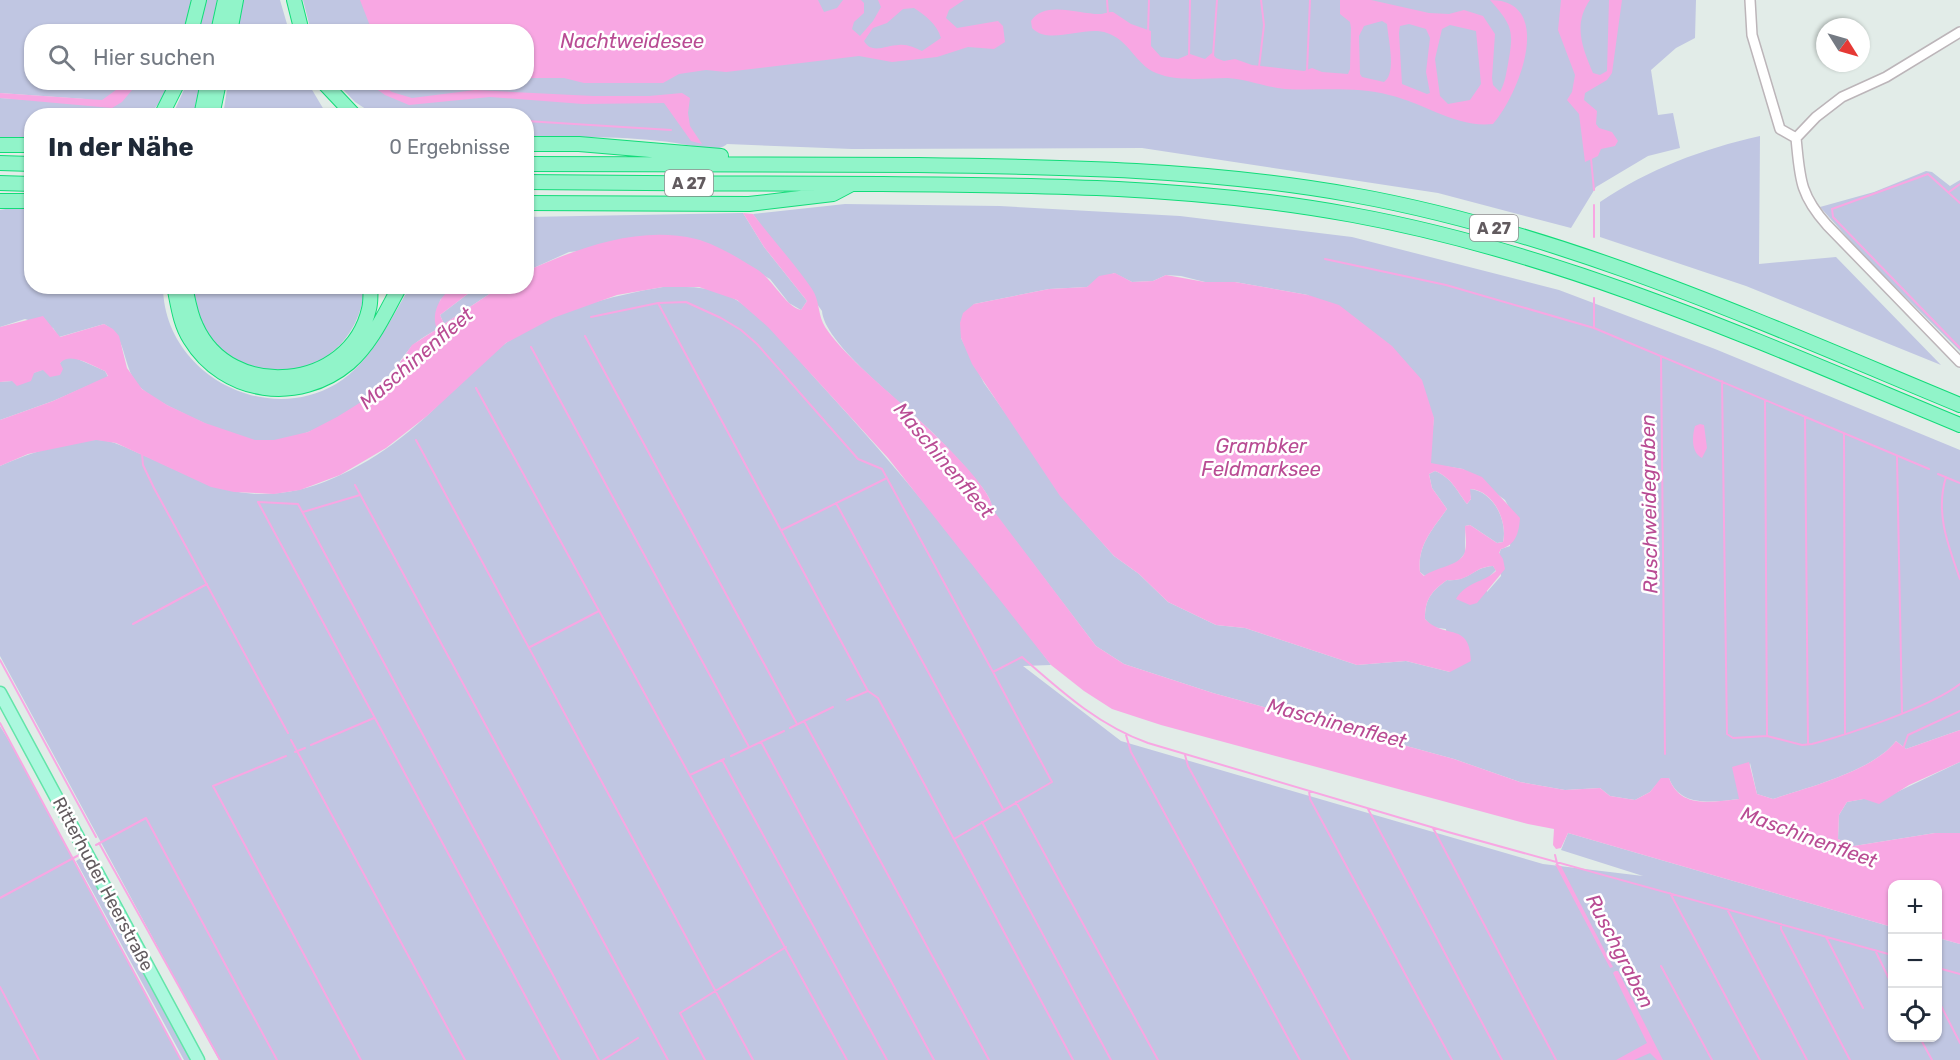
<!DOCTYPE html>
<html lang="de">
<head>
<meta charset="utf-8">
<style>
	body { margin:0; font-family:Rubik,sans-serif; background:#f2f2f3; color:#1f2937 }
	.controls { position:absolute; right:18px; bottom:18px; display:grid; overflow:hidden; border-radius:12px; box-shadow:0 2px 4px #0004 }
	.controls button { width:54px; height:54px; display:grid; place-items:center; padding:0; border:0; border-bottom:2px solid #e0e1e3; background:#fff; color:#1f2937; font:30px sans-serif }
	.compass { position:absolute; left:1816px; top:18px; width:54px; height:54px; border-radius:50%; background:#fff; box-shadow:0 2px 4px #0004; rotate:127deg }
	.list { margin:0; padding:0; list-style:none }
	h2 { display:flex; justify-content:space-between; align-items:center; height:78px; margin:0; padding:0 24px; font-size:26px }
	h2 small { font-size:20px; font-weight:400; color:#747a83 }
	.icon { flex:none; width:33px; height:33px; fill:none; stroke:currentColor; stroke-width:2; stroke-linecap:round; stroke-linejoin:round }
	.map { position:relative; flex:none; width:1960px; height:1060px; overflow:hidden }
	.search { position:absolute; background:#fff; box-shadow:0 2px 4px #0004; left:24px; top:24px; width:510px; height:66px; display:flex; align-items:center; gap:15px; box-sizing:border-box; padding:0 21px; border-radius:24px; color:#747a83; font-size:22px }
	.panel { position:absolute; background:#fff; box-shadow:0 2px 4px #0004; left:24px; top:108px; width:510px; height:186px; border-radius:24px }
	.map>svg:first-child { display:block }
	.green { fill:#c0c6e2; fill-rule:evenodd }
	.water { fill:#f8a7e3; fill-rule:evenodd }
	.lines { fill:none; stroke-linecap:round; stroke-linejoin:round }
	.stream { stroke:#f8a7e3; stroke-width:2 }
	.minor-casing { stroke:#bcb5b9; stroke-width:12 }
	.major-casing { stroke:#62e5a9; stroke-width:15 }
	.highway-casing { stroke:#12dc79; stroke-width:16 }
	.minor { stroke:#fff; stroke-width:9 }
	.major { stroke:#abf8de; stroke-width:12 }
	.highway { stroke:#91f4c9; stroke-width:14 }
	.labels { text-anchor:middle; stroke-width:5; stroke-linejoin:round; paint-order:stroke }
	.shield { fill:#fff; stroke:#918c8f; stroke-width:1.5 }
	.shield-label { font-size:16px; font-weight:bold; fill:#625b5f }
	.street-label { font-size:18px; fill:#625b5f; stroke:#fff }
	.water-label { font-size:20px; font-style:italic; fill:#b94c94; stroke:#fff }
</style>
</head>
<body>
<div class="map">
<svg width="1960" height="1060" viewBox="0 0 1960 1060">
	<rect width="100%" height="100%" fill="#e2ece8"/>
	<!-- green -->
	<path class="green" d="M0,0h191l-7,31 -152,1v50l137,1 -8,18 -12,14 -117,1 -1,21h-31v-39l82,5 3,-4 -85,-6z
		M206,0h11l-6,31 -12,1z
		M243,0h37l9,31h-51z
		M303,0h1393l-1,38 -19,10 -25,22 7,45 15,-2 7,35 -32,8 -52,31 -25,41 -133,-35 -296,-45 -290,1 -125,-5c-10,9 -27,3 -40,1 -52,-10 -107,-7 -160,-9l-1,-20 -151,-1 -20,-13 -18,-19 189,-1v-50l-215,-1z
		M187,83h14l-8,32 -21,1z
		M228,83h80l19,32h-104z
		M1760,136l-1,128 77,-7 105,108 -195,-79 -146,-49v-35c49,-33 102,-53 160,-66z
		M1926,171l6,1 18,14 10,-6v171l-97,-96 -43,-48 54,-15z
		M845,204l155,2 180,10 172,21 207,53 156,59 245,101v280l-54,19 -10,-8c-23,30 -87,46 -123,58l-16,-5 -7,-31 -10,36c-27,3 -60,9 -71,-21h-7l-12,14 -15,8 -25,-4 -10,-8 -35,2 -45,-8 -66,-23 -241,-66 -89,-29 -28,-18 -104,-136c1,-12 -12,-25 -20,-35 -17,-20 -35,-39 -54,-56 -23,-22 -94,-77 -96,-108l-69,-97zM1114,273l18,9 21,-1 13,-6 15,1 24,6h30l73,13 126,123 -5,43 2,3 32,5 42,31 7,13 -2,33 -9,3 -2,5 2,22 -14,16 -1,-12 10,-10 -3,-4c-20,1 -24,16 -46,14 -16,12 -22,19 -22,39l7,8 14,2 4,43 -44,-11 -49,4 -112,-37 -29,-3 -48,-23 -29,-28 -25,-18 -38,-43 -92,-130 -23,-45 13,-34 75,-15 38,-2z
		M11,208h20l1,78 131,1c1,85 100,140 173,97 36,-22 53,-63 74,-97h47l-17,13 -3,29c-8,5 -19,11 -26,18 -15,18 -26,37 -45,52 -30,23 -75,47 -113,41 -21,-3 -42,-14 -60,-22 -18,-9 -37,-17 -52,-30 -20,-18 -12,-51 -37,-64l-45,13 -6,-9 -28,-9 -25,8v-117z
		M743,213l21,34 43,54 -6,9 -12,-7 -19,-24 -71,-39 -130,12 -42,19 -1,-54z
		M193,287h172c-11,110 -161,115 -172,0z
		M477,287h23l-56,37 -4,-9z
		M663,287c25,-1 53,-1 75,14 33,22 59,58 86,87 81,88 156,181 227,277l-28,1 98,75 422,123 100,12 -82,-26 7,-17 324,94v111h46v-100l22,6v116h-1741l-219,-404v-190c27,-12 66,-25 96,-26 16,-1 32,9 47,15 55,24 91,49 155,35 48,-11 96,-43 132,-77 24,-23 48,-51 76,-70 47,-32 103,-47 157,-56z
		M73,357l32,14 3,6 -55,24 -53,19v-38l12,-1 48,-18 4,-5z
		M1435,471c17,7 21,19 32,33l4,-5 -2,-10c24,1 39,32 34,53l-6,1 -27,-18 -5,1v27l-7,9 -33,14 -5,-4c-3,-26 12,-42 27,-63l-15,-21 -3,-14z
		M0,726l11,18 170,316h-181z
		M1960,762v71h-25l-81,13 -16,-7 1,-24 8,-13 48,-9z
		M84,856l110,204h-10l-108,-199z"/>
	<!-- water -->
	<path class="water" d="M360,0h458l6,12 13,-4 6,-8h18l3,3v10l-10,9 -2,7 8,7 13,-15 8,-14 -3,-7h86l-15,10 -3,8 11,10 41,-7 5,5 2,16 -11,7 -26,-2 -31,10 -45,5 -33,-6 -133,16 -20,-2 -27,4 -16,9h-79l-20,-5h-37l-1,-46 -154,-1zM914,8c11,7 23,16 27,30l-19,13c-7,-3 -15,-7 -23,-6 -13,0 -27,10 -35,-4l9,-13 14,-5 16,-14z
		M1340,0h31l58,13 20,1 15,-4 19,6 12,18 -3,44 1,7 7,7c5,-9 6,-18 8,-28 6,-33 5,-38 -18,-64 66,0 29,95 3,124 -38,4 -68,-21 -104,-29 -33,-9 -71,-4 -104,-6 -20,-2 -39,-10 -58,-11 -22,0 -49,4 -71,-5 -20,-8 -27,-33 -49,-40 -22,-8 -58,13 -75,-5l-1,-7c13,-21 48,-7 68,-7 6,0 8,-2 14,-2l18,12 20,7v15l10,11 17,2 12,-5 15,5 7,-6 4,5 8,3 11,-2 17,6 52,6 8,-3 10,4 26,2 2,-5 1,-41 -1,-6 -10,-8zM1382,21l5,3c1,15 10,49 -3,58l-22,-5 -2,-3 -1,-38 5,-10zM1409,24l17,5 4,9 -4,34 4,21 -3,1 -25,-10 -3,-51 1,-7zM1450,25l26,6 5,53 -11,16 -22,4 -8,-8 -5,-37 7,-30z
		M1561,0h29c-17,24 -8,47 3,73l7,2 7,-4 2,-71h13l-10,73 -5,7 -22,13 -1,7 13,11 -1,13 3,4 13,4 6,9 -3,5 -14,3 -3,7 -13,6 -6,-48 -12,-14 5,-8 3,-17 -17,-45z
		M127,82l11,1 -16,19 -10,6 -112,-10v-5l102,7z
		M368,83h12l12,9 20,6 63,-8 118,6h56l33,-3 8,5 -2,15 2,13 12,18 -11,-3 -27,-38 -81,1 -93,-7 -81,8 -24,-10z
		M743,213l10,1c19,25 41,49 59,75 7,10 6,23 11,34 10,21 54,59 72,75 21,19 98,87 98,112l103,136 28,18 89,29 241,66 66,23 45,8 35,-2 10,8 25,4 15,-8 11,-14h8c11,31 43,24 70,21l-7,-32 17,-5 8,32 16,5c36,-12 100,-28 123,-58l10,8 54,-19v32l-51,23 -30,19 -15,-5 -17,3 -8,13 -1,24 16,7 81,-13h25v111l-22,-6v-54h-46v43l-324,-94 -7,15 -5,1 -3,-4 1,-16 -26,-5 -367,-99 -49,-16 -28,-18 -33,-26 -163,-207 -120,-131 -31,-27 -38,-13h-36l-46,8 -64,23 -47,25 -79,73 -41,32 -46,27 -40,15 -26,4 -40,-2 -23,-5 -95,-44 -20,-3 -68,14 -28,12v-46l53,-19 55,-25 -3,-5c-13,-5 -34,-20 -45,-8l3,6 -3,6 -10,2 -7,-7 -9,3 -3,8 -14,5 -5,-5 -12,1v-55l43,-11 17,21 44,-13 9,5 6,7 8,32 15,21 25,16 38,18 50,17h19l34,-8 29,-15 29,-18 26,-25 20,-29 25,-16c-7,-15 4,-38 21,-43 5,-1 13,0 19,1l-37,28 4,9 56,-37 26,-1 1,-15c51,-23 112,-46 169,-32 20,5 44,20 62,31 14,9 29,38 43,40l6,-9 -43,-54z
		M1115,273l17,9 21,-1 13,-6 39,7h30l73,13 31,10 53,41 30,34 12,38 -3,45 32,6 19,8 38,41c-1,14 -4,27 -19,31l-2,4 4,6 2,10 -28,34 -7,2 -14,-6c11,-18 27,-16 40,-28l-3,-5c-21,1 -22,16 -46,14 -16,12 -22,19 -22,39 20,21 45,2 46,42l-21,11 -44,-11 -49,4 -112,-37 -29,-3 -48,-23 -29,-28 -25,-18 -54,-60 -88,-132 -11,-26 -1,-15 3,-10 11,-9 75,-15 38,-2 12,-11zM1435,471c17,7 21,19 32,33l4,-5 -1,-10c23,1 38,32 33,53l-6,1 -27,-18 -5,1c0,8 2,17 0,25 -3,15 -30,16 -41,25l-4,-4c-3,-26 12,-42 27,-63l-15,-21 -3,-14z
		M1700,424l4,1 3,23 -5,10c-11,-6 -10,-21 -7,-32z
		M1555,864l6,2 52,101 -3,1z
		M1615,971h3l45,89h-6l-7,-7 -16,7h-18l31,-17 -34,-70z"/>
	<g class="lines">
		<!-- stream -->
		<path class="stream" d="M1107,0l1,14
			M1148,33l1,-33
			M1213,56l4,-56
			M1189,57l1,-57
			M1259,67l5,-42 -3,-25
			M1307,71l3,-71
			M429,112l21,4
			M526,121l145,9
			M1591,159l3,31
			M1949,192l11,-8
			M1960,203l-32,-29 -96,35 1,8 127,131
			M1594,205v32
			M1325,259l121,26 148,43
			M1594,298v30l335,141
			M658,303l210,388 10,7 195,362
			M591,317l67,-14 28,-1 35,16 20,12 16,14 101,115 24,10 111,203 29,-15c40,35 76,68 126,86l300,89 444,123
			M585,336l212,388
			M531,347l218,400
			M1661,356l4,398
			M1722,381l5,353 6,4 34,-2 35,9 10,-1c38,-10 118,-37 148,-60
			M476,388l371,672
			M1765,400l2,336
			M1805,417l3,327
			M1844,434l1,300
			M416,440l337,620
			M142,454l1,11 11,23 134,245
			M1897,457l5,255
			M1938,474l22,9
			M1946,477c-11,36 2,68 14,102
			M355,485l313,575
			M836,503l167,306
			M303,512l57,-17
			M782,530l105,-52
			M133,624l74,-40
			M530,647l69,-36
			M0,660l96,177
			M847,700l21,-9
			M804,721l185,339
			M0,723l181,337
			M790,728l43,-21
			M1126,735l5,17 169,308
			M291,740l174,320
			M761,742l173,318
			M311,745l63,-27
			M1903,749l5,-14 52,-24
			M295,752l10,-4
			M1185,755l3,11 162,294
			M286,756l-73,30 148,274
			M731,756l53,-25
			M722,760l165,300
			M690,775l34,-16
			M1309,791l1,8 142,261
			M1016,802l142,258
			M1368,809l134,251
			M982,822l129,238
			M1433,828l123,232
			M954,839l98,-57 -59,-110
			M99,843l121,217
			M96,845l50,-27 131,242
			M1555,855l3,12
			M1670,893l90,167
			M0,898l79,-43
			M1727,909l80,151
			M1781,924v5l69,131
			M1826,937l37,71
			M1875,950l17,35
			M1661,966l51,94
			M1938,968l22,6
			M0,987l39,73
			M1938,1000l22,43
			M1920,1038l12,22
			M560,1060l-302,-558 40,2 301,556
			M603,1060l35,-22
			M705,1060l-25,-47 106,-66"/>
		<defs>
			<path id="minor" d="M1750,0l2,35 28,94 16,9
				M1960,32l-74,45 -44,20 -26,20 -20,21c4,39 3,56 31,87l133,137"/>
			<path id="major" d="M0,693l198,367"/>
			<path id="highway" d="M294,0l8,32
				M191,32l8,-32
				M218,32l7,-32
				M230,32l6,-32
				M323,82l32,34
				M161,116l17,-34
				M201,116l7,-34
				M212,116l7,-34
				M526,144h53l142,12
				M0,145h32
				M0,163l32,1
				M526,164c131,0 262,0 392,1 146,2 291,4 435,30 212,38 409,128 607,210
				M526,182c119,1 237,2 356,2 158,1 315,2 471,31 213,39 409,128 607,210
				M0,183l32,1
				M0,201h32
				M526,203l223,1 84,-10 17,-9
				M174,286c4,18 6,38 16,53 34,56 109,66 159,24 23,-20 36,-50 51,-77
				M185,286c3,14 5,28 11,40 34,76 154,65 173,-17 2,-7 1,-15 2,-23"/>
		</defs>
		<!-- minor casing -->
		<use href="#minor" class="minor-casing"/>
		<!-- major casing -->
		<use href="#major" class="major-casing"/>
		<!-- highway casing -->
		<use href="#highway" class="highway-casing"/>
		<!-- minor -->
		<use href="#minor" class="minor"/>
		<!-- major -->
		<use href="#major" class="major"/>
		<!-- highway -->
		<use href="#highway" class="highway"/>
	</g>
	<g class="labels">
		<!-- shield labels -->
		<g class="shield">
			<rect x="665" y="170" width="48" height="26" rx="4.5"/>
			<rect x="1470" y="215" width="48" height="26" rx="4.5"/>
		</g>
		<g class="shield-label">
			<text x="689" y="189">A 27</text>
			<text x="1494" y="234">A 27</text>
		</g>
		<!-- street labels -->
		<g class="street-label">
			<text transform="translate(103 884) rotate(62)" y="6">Ritterhuder Heerstraße</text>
		</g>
		<!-- water labels -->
		<g class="water-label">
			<text x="632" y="48">Nachtweidesee</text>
			<text transform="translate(416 358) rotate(-41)" y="7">Maschinenfleet</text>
			<text x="1261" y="453">Grambker<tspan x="1261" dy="23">Feldmarksee</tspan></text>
			<text transform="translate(944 460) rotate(50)" y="7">Maschinenfleet</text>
			<text transform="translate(1649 504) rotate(-91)" y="7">Ruschweidegraben</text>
			<text transform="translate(1337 723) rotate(15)" y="7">Maschinenfleet</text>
			<text transform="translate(1809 837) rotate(20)" y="7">Maschinenfleet</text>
			<text transform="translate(1620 951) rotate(63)" y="7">Ruschgraben</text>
		</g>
	</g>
</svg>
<div class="controls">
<button>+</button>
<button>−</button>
<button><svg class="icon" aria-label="locate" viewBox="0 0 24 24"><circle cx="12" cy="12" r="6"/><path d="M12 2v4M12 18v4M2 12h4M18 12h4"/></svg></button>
</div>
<svg class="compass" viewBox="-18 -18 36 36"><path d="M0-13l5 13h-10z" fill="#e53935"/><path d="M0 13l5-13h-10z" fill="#747a83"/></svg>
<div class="search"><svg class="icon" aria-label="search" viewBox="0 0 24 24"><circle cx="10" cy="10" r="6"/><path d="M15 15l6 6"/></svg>Hier suchen</div>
<section class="panel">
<h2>In der Nähe<small>0 Ergebnisse</small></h2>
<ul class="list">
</ul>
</section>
</div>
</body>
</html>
